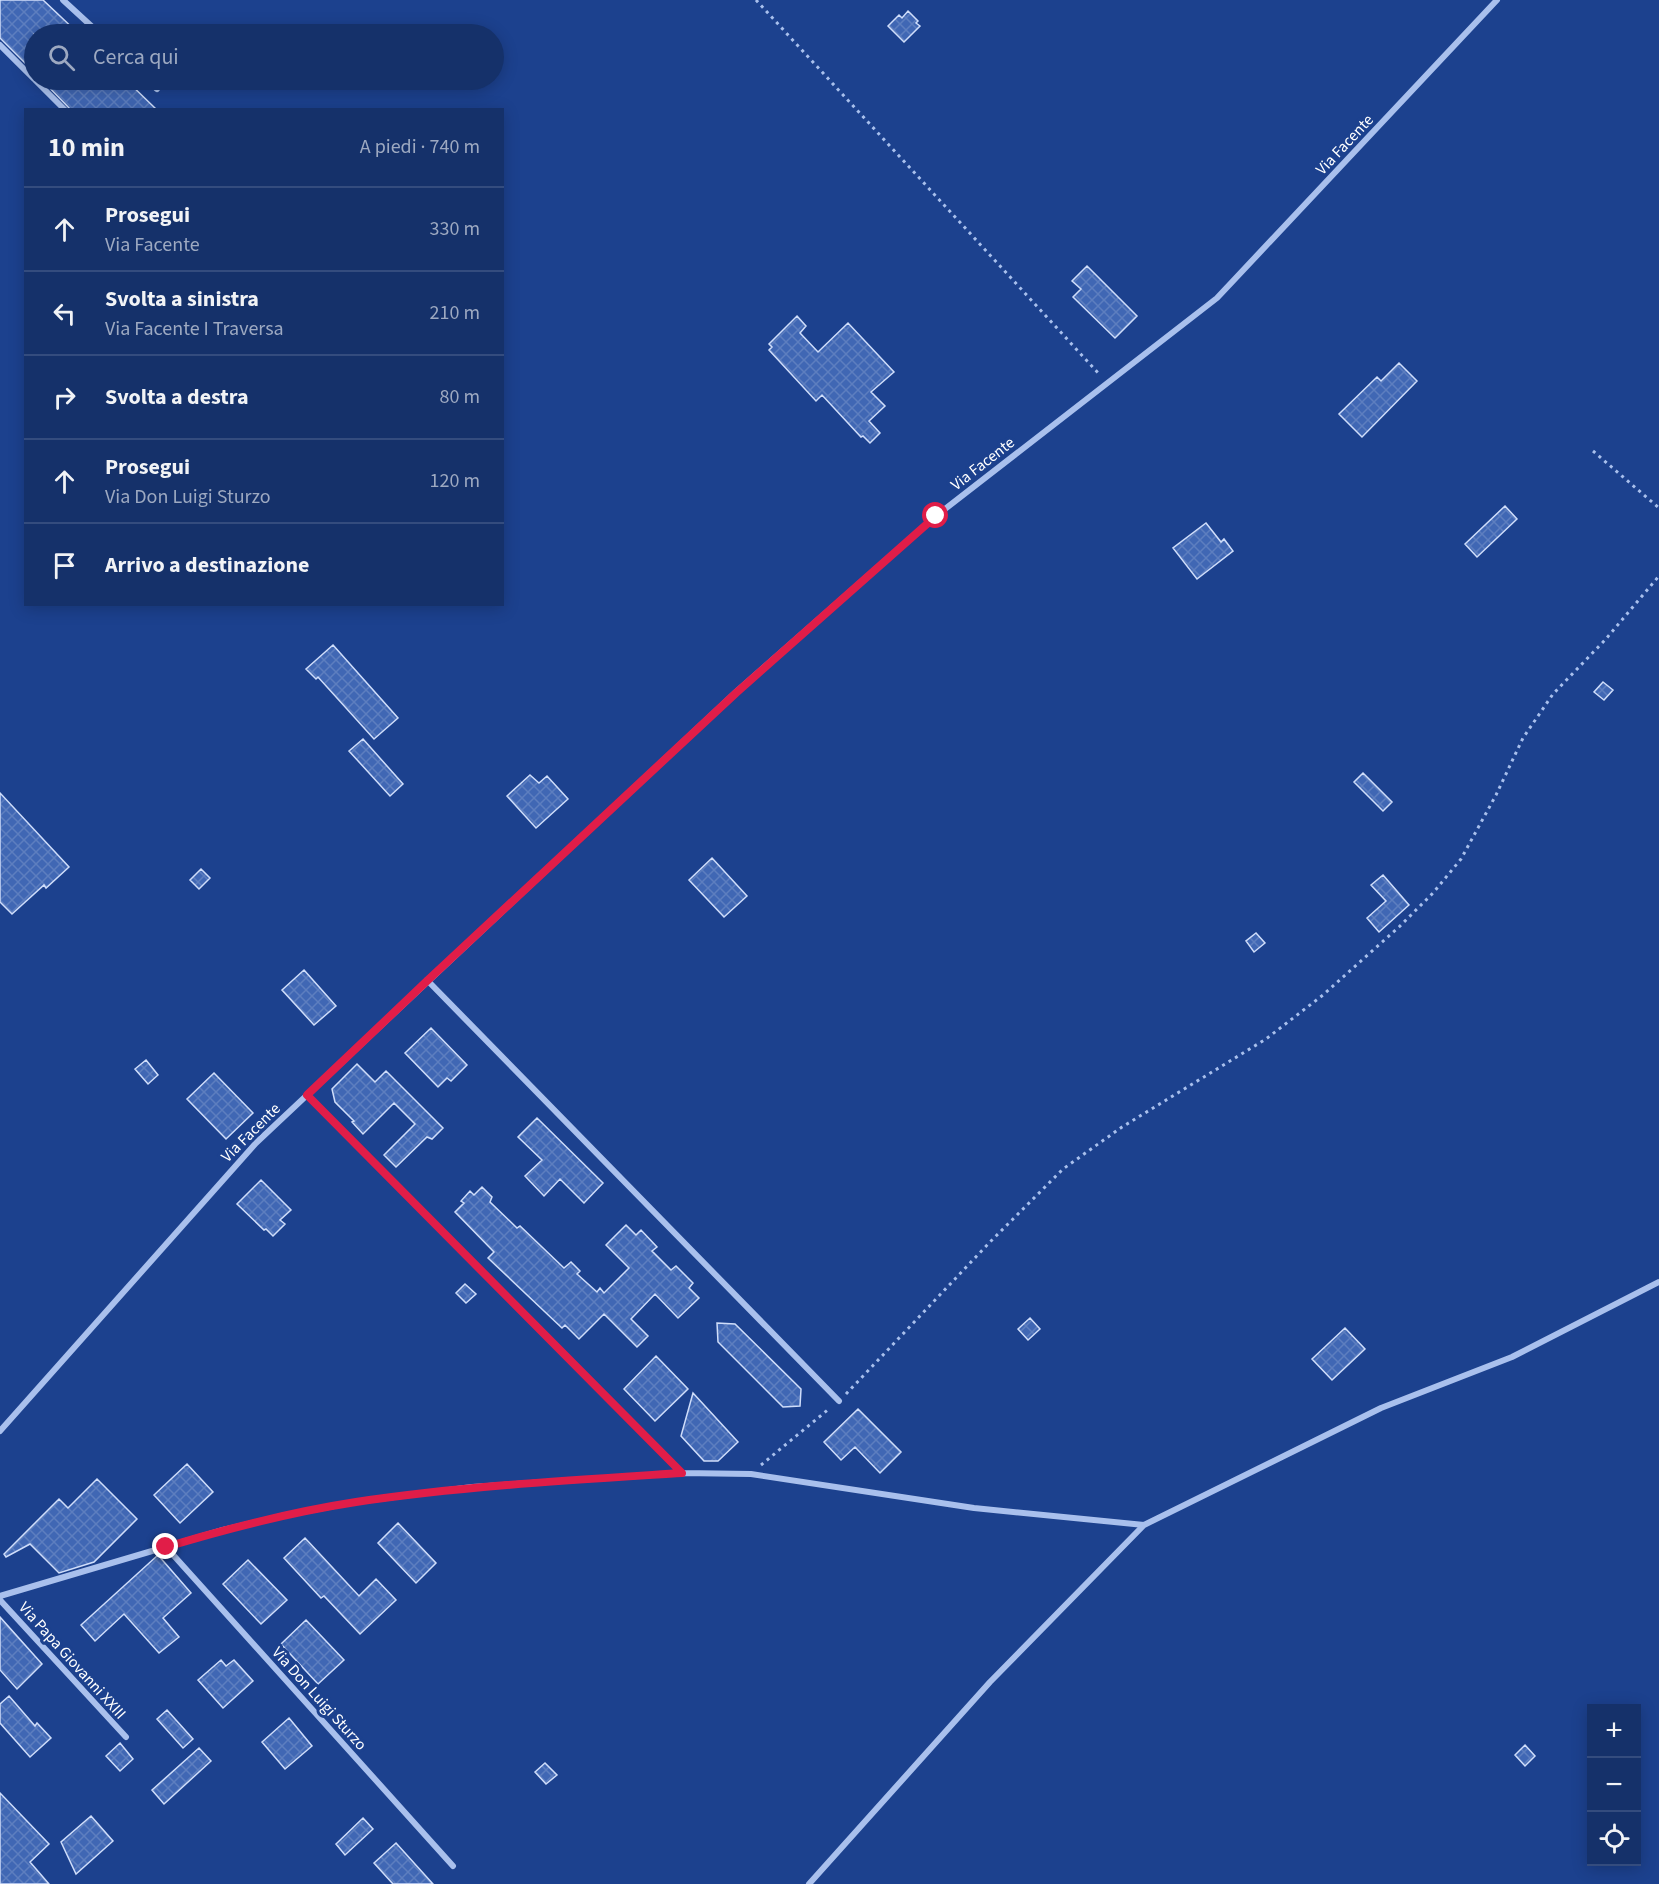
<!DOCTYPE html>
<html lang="it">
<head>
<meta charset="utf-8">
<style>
	body { margin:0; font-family:"Source Sans 3",sans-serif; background:#1e3970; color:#f1f3f6 }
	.controls { position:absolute; right:18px; bottom:18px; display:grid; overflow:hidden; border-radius:0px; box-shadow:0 3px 15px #0003 }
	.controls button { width:54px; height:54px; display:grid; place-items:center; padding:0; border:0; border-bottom:2px solid #344c7e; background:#15316a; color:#f1f3f6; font:30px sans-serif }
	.stop { position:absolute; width:18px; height:18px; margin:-14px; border:4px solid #e11d48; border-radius:50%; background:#fff }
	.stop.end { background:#e11d48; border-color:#fff; box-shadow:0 2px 6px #0008 }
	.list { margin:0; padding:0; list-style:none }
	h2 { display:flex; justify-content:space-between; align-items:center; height:78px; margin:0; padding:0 24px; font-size:26px }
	h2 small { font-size:20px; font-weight:400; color:#9da9c1 }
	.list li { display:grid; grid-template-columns:39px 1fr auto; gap:18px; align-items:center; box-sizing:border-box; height:84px; padding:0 24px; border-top:2px solid #344c7e }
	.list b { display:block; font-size:22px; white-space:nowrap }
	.list p { margin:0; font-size:20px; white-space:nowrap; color:#9da9c1 }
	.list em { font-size:20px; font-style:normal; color:#9da9c1 }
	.icon { flex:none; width:33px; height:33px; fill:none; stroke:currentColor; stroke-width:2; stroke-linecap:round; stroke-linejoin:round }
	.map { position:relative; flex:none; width:1659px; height:1884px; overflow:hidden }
	.search { position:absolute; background:#15316a; box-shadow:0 3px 15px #0003; left:24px; top:24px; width:480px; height:66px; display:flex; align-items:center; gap:15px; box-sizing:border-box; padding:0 21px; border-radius:33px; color:#9da9c1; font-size:22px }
	.panel { position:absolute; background:#15316a; box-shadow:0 3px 15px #0003; left:24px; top:108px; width:480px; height:498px; border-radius:0px }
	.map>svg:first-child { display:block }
	.building { fill:url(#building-cross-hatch); stroke:#cfddfa; stroke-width:1.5 }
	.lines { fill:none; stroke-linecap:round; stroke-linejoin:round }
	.path { stroke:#a9c0ed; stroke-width:3; stroke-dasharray:3 4.5; stroke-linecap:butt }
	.minor { stroke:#a9c0ed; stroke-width:6 }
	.route { stroke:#e11d48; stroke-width:8 }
	.labels { text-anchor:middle; stroke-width:6; stroke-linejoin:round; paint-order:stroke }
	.street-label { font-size:16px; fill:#fff; stroke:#1c418e }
</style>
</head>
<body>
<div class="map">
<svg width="1659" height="1884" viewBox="0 0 1659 1884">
	<defs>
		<pattern id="building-cross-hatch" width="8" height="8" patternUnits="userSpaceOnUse" patternTransform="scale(1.5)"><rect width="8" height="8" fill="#4067b4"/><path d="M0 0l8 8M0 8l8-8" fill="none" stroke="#5d7ebf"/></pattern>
	</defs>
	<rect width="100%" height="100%" fill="#1c418e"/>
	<!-- building -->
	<path class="building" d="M0,0h43l36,34h-45v38l-34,-34z
		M908,11l10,10 -2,2 4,3 -16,16 -16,-16 11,-11 3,3z
		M42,80h84l31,30h-86z
		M1087,266l50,50 -22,22 -42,-41 8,-8 -9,-8z
		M797,316l9,10 -6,7 18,19 30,-29 46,49 -23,20 14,14 -16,15 11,12 -10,10 -7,-7 -2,1 -39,-42 -6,6 -47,-51 3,-3 -3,-3z
		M1399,363l18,18 -55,56 -23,-23 38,-37 4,4z
		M1505,506l12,13 -40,38 -12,-13z
		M1206,523l15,19 3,-3 9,12 -36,28 -24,-31z
		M333,645l65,73 -24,21 -56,-62 -2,2 -10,-10z
		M1603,682l10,8 -9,10 -10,-8z
		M363,739l40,45 -13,12 -41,-45z
		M1363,773l29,29 -9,9 -29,-29z
		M530,775l9,8 8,-7 21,23 -32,29 -29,-32z
		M0,793l69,74 -23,21 -2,-3 -32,29 -12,-12z
		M712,858l35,38 -23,21 -35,-37z
		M201,869l9,9 -11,11 -9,-9z
		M1383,875l26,30 -30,27 -12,-14 19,-17 -15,-16z
		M1256,933l9,10 -11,9 -8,-11z
		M304,970l32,36 -22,19 -32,-35z
		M431,1028l36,37 -16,16 -4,-3 -9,9 -33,-34z
		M146,1060l12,15 -10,9 -13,-15z
		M357,1064l18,18 11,-11 57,57 -11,11 -5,-2 -31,30 -12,-12 31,-31 -21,-21 -31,31 -11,-12 2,-1 -19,-19 -3,-13z
		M214,1073l39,40 -27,26 -39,-40z
		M537,1118l66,65 -19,20 -24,-24 -16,17 -19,-20 17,-16 -24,-23z
		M261,1180l30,30 -11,10 5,4 -12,12 -7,-7 -2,1 -27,-26z
		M482,1187l10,10 -2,5 27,26 3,-2 44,42 7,-6 9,9 -3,3 20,18 3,-4 4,5 25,-25 -23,-23 20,-20 10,10 5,-5 16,17 -5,4 19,19 5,-4 17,17 -4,5 10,10 -21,20 -23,-24 -24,25 17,17 -11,11 -33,-33 -25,25 -14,-14 -3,3 -74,-70 6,-6 -39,-40 9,-9 -3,-2 9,-10 4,4z
		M465,1284l11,10 -10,9 -10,-10z
		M1030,1318l10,11 -12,11 -10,-11z
		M717,1323l18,1 66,65 -1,17 -17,1 -65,-65z
		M1345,1328l20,21 -33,31 -20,-21z
		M656,1356l32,33 -33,32 -31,-32z
		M693,1393l45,49 -20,19h-14l-23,-25z
		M858,1409l43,43 -21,21 -25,-26 -14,13 -17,-18z
		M187,1464l26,28 -33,31 -26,-28z
		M97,1479l40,40 -43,43 -35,11 -29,-29 -24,13 -2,-3 55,-55 9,9z
		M398,1523l38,40 -20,20 -38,-40z
		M305,1538l54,58 17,-17 20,21 -36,34 -36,-38 -3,2 -37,-40z
		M158,1555l33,38 -28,25 16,19 -20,16 -35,-39 -29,27 -14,-16z
		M248,1560l39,40 -26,24 -38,-40z
		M0,1617l42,47 -25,25 -17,-19z
		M306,1620l38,40 -26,24 -37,-40z
		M221,1660l5,6 8,-6 19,21 -30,27 -25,-28z
		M9,1696l26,30 2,-3 14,15 -21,19 -30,-34v-19z
		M167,1710l26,29 -10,9 -26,-29z
		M289,1718l23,28 -27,23 -23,-27z
		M120,1743l13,16 -13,12 -14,-15z
		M1525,1745l10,11 -10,10 -10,-11z
		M199,1748l12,13 -47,43 -12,-14z
		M545,1763l12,12 -11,9 -11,-12z
		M0,1793l49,51 -19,18 19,22h-49z
		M91,1816l22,25 -37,33 -15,-32z
		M363,1818l10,11 -28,26 -9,-11z
		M396,1843l37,41h-40l-19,-21z"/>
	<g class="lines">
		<!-- path -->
		<path class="path" d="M756,0l344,375
			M1593,451l66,57
			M846,1394l144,-152 73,-73 59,-42 144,-88 57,-44 76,-68 34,-34 28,-34 35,-64 27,-57 30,-44 52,-54 54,-64
			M761,1465l69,-57"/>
		<!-- minor -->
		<path class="minor" d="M63,0l37,34
			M0,45l34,34
			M35,80l30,30
			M147,80l10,9
			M427,980l412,421
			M307,1095l375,378
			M0,1431l256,-288 480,-451 200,-176 281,-218 280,-298
			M166,1547l287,319
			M0,1596l223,-66 63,-15 69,-13 117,-15 210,-14 69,1 223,34 170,17 237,-117 131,-51 147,-75
			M0,1600l126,137
			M809,1884l181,-202 154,-157"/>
	</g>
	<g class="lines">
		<!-- route -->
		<path class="route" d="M166,1547c63,-19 125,-35 190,-45 108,-16 217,-22 326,-29l-375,-378 121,-115 308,-287 200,-177"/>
	</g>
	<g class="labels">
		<!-- street labels -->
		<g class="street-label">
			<text transform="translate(1344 144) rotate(-47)" y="6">Via Facente</text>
			<text transform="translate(982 463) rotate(-38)" y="6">Via Facente</text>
			<text transform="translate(250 1132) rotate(-45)" y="6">Via Facente</text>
			<text transform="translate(73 1660) rotate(48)" y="6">Via Papa Giovanni XXIII</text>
			<text transform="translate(320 1698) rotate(48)" y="6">Via Don Luigi Sturzo</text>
		</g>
	</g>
</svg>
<div class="controls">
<button>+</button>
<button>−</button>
<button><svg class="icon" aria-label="locate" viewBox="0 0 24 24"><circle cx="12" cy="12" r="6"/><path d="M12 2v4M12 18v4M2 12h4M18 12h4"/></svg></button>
</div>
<div class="stop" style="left:936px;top:516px"></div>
<div class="stop end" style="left:166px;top:1547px"></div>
<div class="search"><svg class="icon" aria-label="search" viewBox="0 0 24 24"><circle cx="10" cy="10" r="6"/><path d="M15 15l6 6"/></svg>Cerca qui</div>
<section class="panel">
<h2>10 min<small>A piedi · 740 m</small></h2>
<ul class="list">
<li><svg class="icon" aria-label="ahead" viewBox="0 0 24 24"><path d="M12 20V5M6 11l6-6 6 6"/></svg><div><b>Prosegui</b><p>Via Facente</p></div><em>330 m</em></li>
<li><svg class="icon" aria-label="left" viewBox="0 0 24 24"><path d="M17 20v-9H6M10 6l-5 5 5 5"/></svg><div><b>Svolta a sinistra</b><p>Via Facente I Traversa</p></div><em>210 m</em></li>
<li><svg class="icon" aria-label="right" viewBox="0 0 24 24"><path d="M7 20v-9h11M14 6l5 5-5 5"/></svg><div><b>Svolta a destra</b></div><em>80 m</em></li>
<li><svg class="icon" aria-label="ahead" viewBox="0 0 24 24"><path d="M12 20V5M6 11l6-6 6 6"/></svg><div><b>Prosegui</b><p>Via Don Luigi Sturzo</p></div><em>120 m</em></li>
<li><svg class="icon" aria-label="arrive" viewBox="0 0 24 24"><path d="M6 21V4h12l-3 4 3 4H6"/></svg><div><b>Arrivo a destinazione</b></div></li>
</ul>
</section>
</div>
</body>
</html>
